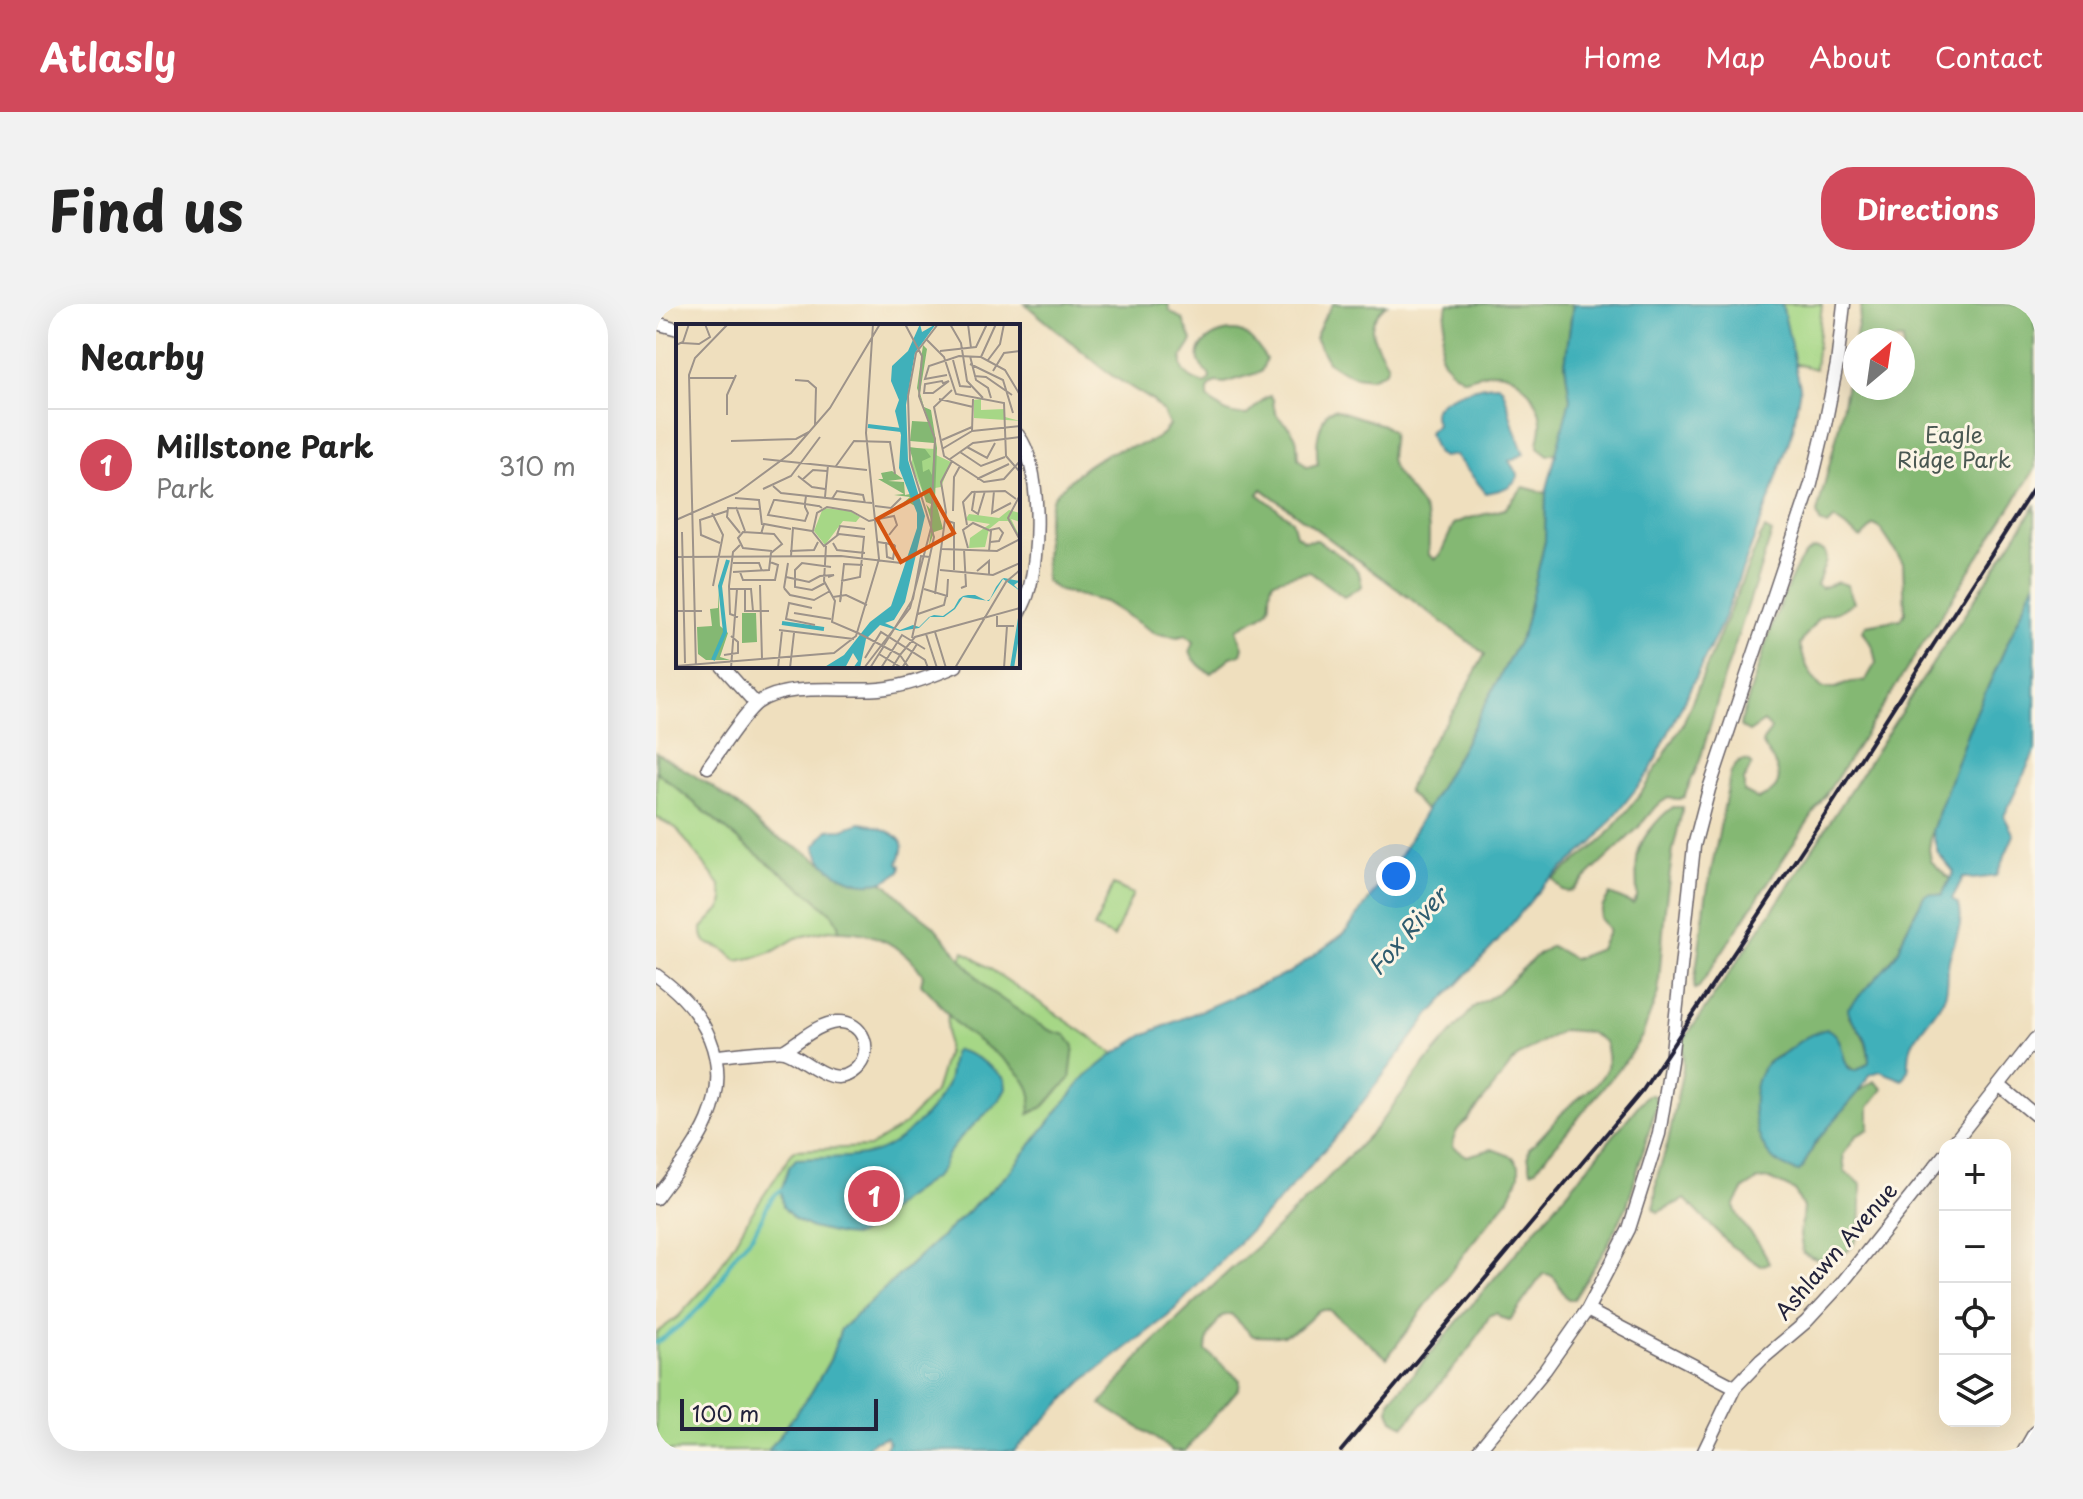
<!DOCTYPE html>
<html lang="en">
<head>
<meta charset="utf-8">
<style>
	body { margin:0; font-family:"Playpen Sans",sans-serif; background:#f2f2f2; color:#222 }
	.controls { position:absolute; right:24px; bottom:24px; display:grid; overflow:hidden; border-radius:16px; box-shadow:0 8px 32px #0002 }
	.controls button { width:72px; height:72px; display:grid; place-items:center; padding:0; border:0; border-bottom:2px solid #e0e0e0; background:#fff; color:#222; font:40px sans-serif }
	.compass { position:absolute; left:1187px; top:24px; width:72px; height:72px; border-radius:50%; background:#fff; box-shadow:0 8px 32px #0002; rotate:29deg }
	.scale { position:absolute; left:24px; bottom:20px; width:198px; box-sizing:border-box; padding-left:8px; border:4px solid #22223b; border-top:0; font-size:22px; line-height:28px; white-space:nowrap; color:#22223b; -webkit-text-stroke:6px #fcf5e5; paint-order:stroke }
	.you { position:absolute; left:740px; top:572px; width:28px; height:28px; margin:-20px; border:6px solid #fff; border-radius:50%; background:#1a73e8; box-shadow:0 0 0 12px #1a73e833 }
	.badge { display:grid; place-items:center; width:52px; height:52px; border-radius:50%; background:#d1495b; color:#fff; font-size:26px; font-weight:700 }
	.pin { position:absolute; translate:-50% -50%; border:4px solid #fff; box-shadow:0 2px 8px #0006 }
	.list { margin:0; padding:0; list-style:none }
	h2 { display:flex; justify-content:space-between; align-items:center; height:104px; margin:0; padding:0 32px; font-size:34px }
	h2 small { font-size:26px; font-weight:400; color:#767676 }
	.list li { display:grid; grid-template-columns:52px 1fr auto; gap:24px; align-items:center; box-sizing:border-box; height:112px; padding:0 32px; border-top:2px solid #e0e0e0 }
	.list b { display:block; font-size:30px; white-space:nowrap }
	.list p { margin:0; font-size:26px; white-space:nowrap; color:#767676 }
	.list em { font-size:26px; font-style:normal; color:#767676 }
	.icon { flex:none; width:44px; height:44px; fill:none; stroke:currentColor; stroke-width:2; stroke-linecap:round; stroke-linejoin:round }
	.map { position:relative; flex:none; width:1379px; height:1147px; overflow:hidden; border-radius:32px }
	header { display:flex; align-items:center; gap:48px; box-sizing:border-box; height:112px; padding:0 40px; background:#d1495b; color:#fff }
	header strong { font-size:38px }
	nav { display:flex; gap:44px; margin-inline-start:auto; font-size:28px }
	.intro { display:flex; align-items:center; justify-content:space-between; box-sizing:border-box; height:192px; padding:0 48px }
	h1 { margin:0; font-size:56px }
	.button { padding:20px 36px; border-radius:32px; background:#d1495b; color:#fff; font-size:28px; font-weight:700 }
	main { display:flex; gap:48px; padding:0 48px }
	aside { flex:1; background:#fff; border-radius:32px; box-shadow:0 8px 32px #0002 }
	.map>svg:first-child { display:block }
	.green { fill:#a6d786; stroke:#647c60; stroke-width:2 }
	.forest { fill:#84b873; stroke:#536d57; stroke-width:2 }
	.water { fill:#40b0ba; stroke:#31697a; stroke-width:2 }
	.lines { fill:none; stroke-linecap:round; stroke-linejoin:round }
	.stream { stroke:#40b0ba; stroke-width:4 }
	.minor-casing { stroke:#6a6469; stroke-width:15 }
	.minor { stroke:#fff; stroke-width:12 }
	.rail { stroke:#22223b; stroke-width:4 }
	.labels { text-anchor:middle; stroke-width:6; stroke-linejoin:round; paint-order:stroke }
	.park-label { font-size:22px; fill:#4a5852; stroke:#fcf5e5 }
	.street-label { font-size:22px; fill:#22223b; stroke:#fcf5e5 }
	.water-label { font-size:24px; font-style:italic; fill:#2e5b6e; stroke:#fcf5e5 }
	.inset-river { fill:none; stroke:#40b0ba; stroke-width:4 }
	.inset-road { fill:none; stroke:#9d938a; stroke-width:2 }
	.view { fill:#d45411; fill-opacity:0.15; stroke:#d45411; stroke-width:4 }
	.inset-edge { fill:none; stroke:#22223b; stroke-width:4 }
</style>
</head>
<body>
<header>
<strong>Atlasly</strong>
<nav><a>Home</a><a>Map</a><a>About</a><a>Contact</a></nav>
</header>
<div class="intro"><h1>Find us</h1><a class="button">Directions</a></div>
<main>
<aside>
<h2>Nearby<small></small></h2>
<ul class="list">
<li><span class="badge">1</span><div><b>Millstone Park</b><p>Park</p></div><em>310 m</em></li>
</ul>
</aside>
<div class="map">
<svg width="1379" height="1147" viewBox="0 0 1379 1147">
	<rect width="100%" height="100%" fill="#fcf5e5"/>
	<filter id="ink" filterUnits="userSpaceOnUse"><feTurbulence type="fractalNoise" baseFrequency=".0125" numOctaves="2"/><feDisplacementMap in="SourceGraphic" scale="16" xChannelSelector="R" yChannelSelector="G"/><feConvolveMatrix kernelMatrix="1 2 1 2 8 2 1 2 1" color-interpolation-filters="sRGB"/></filter>
	<filter id="wash" filterUnits="userSpaceOnUse"><feTurbulence type="fractalNoise" baseFrequency=".006" numOctaves="4" result="noise"/><feDisplacementMap in="SourceGraphic" scale="32" xChannelSelector="R" yChannelSelector="G"/><feGaussianBlur stdDeviation="1.8" result="paint"/><feColorMatrix in="noise" values="0 0 0 0 0 0 0 0 0 0 0 0 0 0 0 0 0 1.4 0 .05"/><feComposite in="paint" operator="in"/></filter>
	<g filter="url(#wash)">
		<rect width="100%" height="100%" fill="#efdfbe"/>
		<!-- green -->
		<path class="green" d="M1126,0h40l-7,65 -22,-6z
			M0,467l89,74 67,51 20,18 6,9 1,8 -10,-1 -33,8 -22,13 -17,6 -20,4c-4,-3 -7,-7 -11,-10 -12,-9 -25,-2 -24,-23l19,-20 3,-7 -4,-16 -44,-57 -20,-11z
			M457,581l20,9 -19,43 -20,-9z
			M308,647l151,103 -31,24 -77,97 -166,154 -11,31 -19,33 -43,58h-112v-118l23,-17 33,-36 38,-64 44,-66 75,-3 35,-22 31,-33 12,-41 1,-54z"/>
		<!-- forest -->
		<path class="forest" d="M369,0h143l2,7 13,9 9,20c-2,7 -9,12 -10,19 -2,15 12,22 23,25l5,-5 -1,-5c-32,-24 16,-54 37,-39 7,5 15,16 20,24l-5,13 -36,11 -10,-1 -4,3 -3,5v8c12,12 22,18 39,17l18,-17 5,-2 3,3c1,25 16,21 23,39 2,6 1,14 2,20l9,9 11,-3c-3,-20 0,-35 9,-52l7,-3 49,16 9,7c2,11 -4,20 -1,31 8,21 33,37 37,60 2,10 0,22 1,32l5,4 6,-4 14,-31 12,-5 39,-10 18,-22 23,6 -1,48 -22,92 -61,115 -36,63 -19,-20 21,-44 29,-41 28,-52 -223,-165 -4,5 34,26 4,15 8,6 13,-1 35,24 7,9 3,13 -18,11 -34,-25c-6,0 -34,7 -37,10 -6,9 1,23 -8,31 -8,7 -20,9 -28,17l6,17 -2,7 -10,3 -20,16c-10,-4 -16,-11 -21,-21l4,-10 -9,-7 -7,2 -22,-3 -51,-32 -45,-11 -15,-10c1,-25 -1,-56 7,-81 3,-7 10,-13 16,-18 12,-12 26,-22 41,-29 21,-9 47,-5 60,-28l-6,-13 -10,-11 -42,-26z
			M677,0h54c-27,23 -12,35 1,61l-3,7 -14,6 -16,-2 -13,-5 -14,-9 -13,-24 9,-20z
			M791,0h126l-8,60 5,35 -12,53 -10,3 -10,-8c0,-9 4,-17 3,-26 -2,-22 -21,-48 -45,-49 -11,0 -21,5 -32,7l-12,-8 -8,-9 -4,-8z
			M1206,0h173v165l-191,298 -145,220 -4,2 -1,-3 12,-89 25,-125c5,-9 12,-16 21,-8l-8,16v12l14,7c35,-13 18,-34 4,-56 2,-6 7,-8 9,-14l-7,-7 -15,10 -7,-4 -2,-3c10,-31 47,-158 68,-173 7,-5 11,-3 17,0l1,9 -9,24 5,3 16,-6 9,3 7,17 -16,10 -13,3 -7,4 -18,25c4,18 9,31 22,44h14l15,-6 14,-1 11,-18 -3,-15 -10,-17 3,-6 35,-6 4,-6 -2,-50 -23,-35 -6,-3 -13,13 -27,-19 -7,7 -7,-4 -3,-9 20,-78 18,-94v47h48v-48h-48z
			M1379,202v76l-67,149 -21,59 -15,41 -3,18 2,12 19,18 -8,16 -13,-2 -5,3 -19,36 -6,18 -50,67c12,14 20,25 20,45l-11,8h-4l-10,-7 -2,-9 -59,-1 -16,10 36,104c11,-27 46,-71 71,-86l9,8 -14,18v22l-13,7 -13,19 2,17 16,12c-1,25 6,61 -23,73 -14,6 -22,3 -35,-4l-3,-18 3,-27 -8,-17 -25,-12 -12,1 -14,9 -10,17c8,24 27,33 35,57l-8,3 -31,-21 -45,-46 -27,13 -4,-3 3,-32 11,-35 15,-73v-28l97,-142z
			M1109,225l7,4 -48,145 -24,82 -16,37 -5,2 -11,-1 -12,8 -18,22 -64,61 -5,3 -7,-2 -9,-11 50,-39 37,-45 42,-69 78,-188z
			M0,448l52,32 28,20 29,27 39,20 47,29 8,2h22l7,3 22,22 23,18 54,64 51,35 13,7 15,4 8,11 -4,33 -27,28 -14,7c1,-6 3,-13 2,-19 -5,-28 -52,-50 -72,-69 -14,-13 -23,-29 -38,-42l2,-9c-17,-28 -51,-45 -84,-44l-1,-8 -6,-9 -20,-18 -67,-51 -89,-74z
			M1017,503h10l-10,43 -8,58 -7,85 -16,43 -14,22 -92,111 -5,2 -3,-15 1,-8c14,-11 23,-24 35,-37 13,-14 36,-24 43,-44 2,-8 -1,-17 -2,-25l-16,-10 -26,-2 -25,14 -22,14 -49,63c-10,7 -14,14 -14,26l14,9 25,-7 21,8 6,9v10l-10,22 -38,46 -84,114 -58,-48h-10c-25,25 -30,28 -66,26l-22,-22 -9,2c-9,12 -16,20 -16,35l34,29 -1,8 -54,63h-13c-22,-19 -48,-31 -71,-47l46,-56 83,-78 40,-35 52,-51 54,-56 47,-62 52,-60 20,-11 40,-38 16,-11 23,13 26,-10 9,-19 -9,-12 3,-12 7,-12 23,10 4,-6c0,-27 -5,-46 13,-68 7,-9 13,-16 23,-23z
			M994,790l4,2 3,7 -30,103 -21,42 -32,51h-6c-10,-9 -9,-26 -25,-25l-33,46 -8,-2 -6,-5 -6,2 -18,31 -68,80 -11,-6 -4,-9 1,-10 176,-207 79,-97z"/>
		<!-- water -->
		<path class="water" d="M917,0h209l18,83 -7,42 -22,66 -50,130 -71,146 -56,71 -50,42 -46,57 -68,73 -91,119 -61,69 -110,114 -85,65 -69,70h-130l5,-9 -3,-5 -12,4 -10,10h-96l43,-58 19,-33 11,-31 166,-154 77,-97 30,-24 32,-20 143,-61 57,-41 54,-76 62,-108 61,-115 22,-92 1,-48 24,-94 -5,-35z
			M842,81l4,3 3,7 9,33 10,26 -15,7 9,14c-4,13 -20,16 -32,18l-31,-38 -12,2 -6,-3 -9,-22 9,-7c-3,-6 -5,-12 -1,-18 9,-12 48,-23 62,-22z
			M1379,278v169l-31,65 10,19 -18,41 -23,3 -10,-2 -11,22 7,6c6,19 -6,37 -10,55 -3,13 1,25 -5,38 -8,16 -25,31 -32,47 -6,14 1,23 -9,35l-23,-9 -11,4 -10,17 -44,51 -12,24 -4,5 -4,-1c-8,-3 -16,-6 -22,-12 -20,-19 -27,-69 -9,-92 5,-7 13,-9 20,-14 15,-11 25,-20 43,-24 6,3 7,3 11,9 8,13 4,49 31,24 0,-9 -1,-18 -5,-26 -6,-11 -16,-16 -16,-28l42,-45 9,-13 6,-18 19,-36 5,-3 13,2 12,-23 -16,-19 -6,-22 36,-100z
			M204,519c11,1 37,9 42,20 2,7 -2,14 -4,20l3,3 -1,5c-5,4 -10,8 -17,10 -25,8 -61,-9 -68,-35l13,-16 15,-1z
			M299,746c18,3 37,17 50,29l1,10 -8,13 -36,34 -15,19 -5,12 -6,9 -36,25 -31,30 -14,5 -14,-1 -29,-7 -18,-9 -11,-12 -2,-17 8,-23 7,-8c22,-2 46,0 68,-4 30,-4 69,-42 82,-69 6,-11 2,-25 9,-36z"/>
		<g class="lines">
			<!-- stream -->
			<path class="stream" d="M0,1039c23,-15 44,-33 60,-55 7,-10 11,-22 19,-33 4,-6 11,-12 16,-18 11,-14 16,-39 30,-47"/>
		</g>
	</g>
	<g filter="url(#ink)">
		<g class="lines">
			<defs>
				<path id="minor" d="M0,19l22,6
					M362,131c24,31 22,122 10,158 -2,8 -7,16 -10,23
					M66,362l34,38
					M52,463c12,-16 35,-53 49,-64 30,-21 87,-11 122,-14 30,-3 50,-12 77,-23
					M0,671c49,35 77,86 52,145 -12,28 -34,53 -52,78
					M61,752c13,-1 57,-7 67,-5 22,7 48,41 72,18 19,-18 7,-49 -19,-47 -20,2 -37,19 -54,29
					M1343,781l36,30
					M1296,841l83,-106
					M931,1006l148,77
					M822,1147l67,-81 42,-60 42,-81 30,-95 12,-73 23,-215 15,-57 102,-305 13,-54 13,-66 7,-60
					M1048,1147l31,-64 26,-27 45,-38 36,-39 103,-129
					M1368,1147l11,-19"/>
			</defs>
			<!-- minor casing -->
			<use href="#minor" class="minor-casing"/>
			<!-- minor -->
			<use href="#minor" class="minor"/>
			<!-- rail -->
			<path class="rail" d="M685,1147l302,-361 161,-243 231,-361"/>
		</g>
	</g>
	<g class="labels">
		<!-- park labels -->
		<g class="park-label">
			<text x="1298" y="139">Eagle<tspan x="1298" dy="25">Ridge Park</tspan></text>
		</g>
		<!-- street labels -->
		<g class="street-label">
			<text transform="translate(1180 947) rotate(-49)" y="8">Ashlawn Avenue</text>
		</g>
		<!-- water labels -->
		<g class="water-label">
			<text transform="translate(752 628) rotate(-49)" y="8">Fox River</text>
		</g>
	</g>
	<!-- overview -->
	<g transform="translate(20 20)">
		<rect width="344" height="344" fill="#efdfbe"/>
		<path d="M305,75v11l24,-1v8l15,4 -46,-3v-18zM239,124l21,1v6l15,7 -10,25 -6,1v-23l-2,35 -9,-5 -13,-31zM147,184l27,3 10,6 -4,5 -13,-1 -18,24 -11,-14zM333,186l11,3v9l-9,-3 9,18 -12,-16h-9l-10,8 -4,18 -16,1 1,-10 20,-14 -25,-4 4,-6 30,4z" fill="#a6d786"/>
		<path d="M247,21l4,4 -7,44 4,14 7,3 6,38 -2,51 8,30 -9,3 -5,14 3,-23 -6,-19 4,5 1,-5 -5,-2 -17,-55 16,2 6,8 -9,4 1,11 6,-3 3,6 2,-32 -24,-2 2,-20 17,1 -12,-34zM216,147l11,8 -15,2 16,1 1,13 5,-1 5,12 -9,-5 -2,6v-5l6,-5 -16,-2 10,-1 -26,-15h5l-2,-6zM42,266l2,36 8,7 -8,24 10,3h-24l-8,-6 -1,-27 15,-1 -2,-17 8,-1zM66,289h14l1,29 -15,1z" fill="#84b873"/>
		<path d="M244,0l2,8 14,-8 -21,29 -9,52 2,55 17,56 -20,86 -11,18 -9,3 15,7 13,-5 6,2 10,-10 5,-2 9,1 7,-5 4,-3 5,-9 4,-3 5,-1h7l12,6 3,-2 6,-12 6,-8 2,-1 16,3 -6,4 6,6 -17,-12 -14,22 -26,-4 -8,12 -11,8h-14l-11,11 -19,3 -20,-6 -14,14 -6,29h-7l5,-7 -5,-8 -8,15h-22l21,-13 26,-33 21,-16 26,-78v-15l-18,-45 2,-33 -6,-24 4,-11 -8,-19 1,-15 16,-15z" fill="#40b0ba"/>
		<path class="inset-river" d="M192,102l33,4M106,299l42,6M37,336l12,-28 -5,-46 8,-26M336,344l8,-50"/>
		<path class="inset-road" d="M274,0l11,19 6,38 16,17M292,0l3,24M250,15l18,18 12,37 48,9 2,53 14,16M6,19l17,1 11,-7 -5,-13M0,21l7,-3 6,-18M264,27l36,-4 11,-23M294,32l6,24 12,8 3,10M305,33l15,-33M277,36l7,26 11,1M312,36l12,-16 4,-20M294,40l33,16 10,33M317,47l11,-18 16,-2M271,51l-22,4 4,-13 30,-10 22,1 24,13 15,25M298,52l12,1 26,18M14,54h45M119,56l13,1 8,7 -1,37M273,57l-5,2h-1l-1,-2 -17,3 -1,9h9l16,-12M276,66l-18,17 10,49 40,26 20,-3 16,-18M263,75l34,8M51,91v-20l9,-20M296,107l48,-5M266,116l30,-13M55,117l65,-2 13,-7M291,123l20,11 8,-15M266,125l30,-18 1,-32M284,128l21,14 24,-9M87,135l104,11M274,135l23,-16 47,-6M160,142l18,-25 36,1 5,32M122,152l14,11 13,2M301,155l32,-15M126,156l11,-10 14,1M97,162l8,7 91,10M87,165l28,-13 29,-39M299,167l-3,19 6,4 7,-23M318,167l-2,22 19,-10M344,171l-12,23 12,22M130,172l-1,7v4l3,6 -3,8 -37,-6 6,-15h2l29,4 13,2h1l3,2M149,173l3,-32M59,174l24,2 3,25M156,175l5,-8 26,4 2,8M199,182l16,2 10,-10M60,183l9,24M277,187l1,-34 6,-11M36,189l11,22 -10,51M0,196l61,-27 54,-40 39,-45 50,-84M269,196l9,3v47M291,201l-4,-23 9,-10 33,-1 11,8M314,206l9,-2 4,5 -4,8 -9,1M137,207l4,-18 10,-6 24,4 18,10 25,-5 3,9 -8,10M6,208l3,131M64,209l-13,-16 1,-9 31,1M85,210l3,-10 27,5M161,211l3,-9 25,3M202,218l6,1h2l3,1 5,1 1,1 -2,13 -6,-2 -1,-14M44,219l-19,-8 -1,-15 27,-9M157,219l4,7 28,3M150,222l-2,35 11,20 -3,21 26,11M292,224l-5,-18 10,-7 18,8 -2,20M266,225l55,2 23,-12M114,227l24,-1 4,-8M115,232l2,-28 19,3 12,15 15,-12 25,3 -4,40 -19,4M0,233l165,-1 60,7M57,239h26l3,8M264,246l53,5 27,-12M301,247l12,-10v14M57,248l36,-2 2,-17 11,-9 -8,-10 -31,-2 -5,6 5,10 29,3M64,248l3,8h32l3,-15 -8,-3M110,253l23,5 11,-6 14,-1 -6,2M149,259l-13,7 -17,-3v-17l7,-7 29,4M84,261l2,74M69,264v23h24M108,264l6,7 24,5 16,-9M108,264l4,-25M285,264l5,-2 -2,-37M53,265h22l2,22M248,265l23,7 1,-17M259,270l11,-82 -5,-30 11,-21M157,273l13,-2 21,10M165,273l-1,5 4,-38 19,1M136,284l-23,-5 -3,16 29,6M0,287h26M118,289l37,6M242,290l26,-9 2,-9M321,292v10h17M62,293l-8,-3 -1,-28 4,-34 7,-7M103,306l75,9M259,308l11,36M182,309l42,22 15,-18 105,-29M250,310l11,34M236,314l22,-101 -24,-77 -2,-64 8,-43 22,-29M208,321l29,-46 8,-43 9,1M203,330l23,14M48,331l14,-2v-11l-7,-6M189,334l16,-26 44,28 3,8M0,342l158,-13 22,-17 23,-77 -13,-126 7,-109M20,344l-7,-293 6,-17 33,-34M55,344l6,-79M102,344l4,-37M114,344l4,-35M188,344l46,-60 21,-80 4,-89 -16,-43 3,-40 -17,-32M194,344l14,-22M205,344l21,-33 23,14M216,344l8,-13 9,13M226,344l15,-24M279,344l51,-86 14,-12M328,344l3,-42"/>
		<path class="view" d="M254,166l24,43 -53,29 -24,-43z"/>
		<rect width="344" height="344" class="inset-edge"/>
	</g>
</svg>
<div class="controls">
<button>+</button>
<button>−</button>
<button><svg class="icon" aria-label="locate" viewBox="0 0 24 24"><circle cx="12" cy="12" r="6"/><path d="M12 2v4M12 18v4M2 12h4M18 12h4"/></svg></button>
<button><svg class="icon" aria-label="layers" viewBox="0 0 24 24"><path d="M12 4l9 5-9 5-9-5zM3 14l9 5 9-5"/></svg></button>
</div>
<svg class="compass" viewBox="-18 -18 36 36"><path d="M0-13l5 13h-10z" fill="#e53935"/><path d="M0 13l5-13h-10z" fill="#767676"/></svg>
<div class="scale">100 m</div>
<div class="you"></div>
<div class="pin badge" style="left:218px;top:892px">1</div>
</div>
</main>
</body>
</html>
